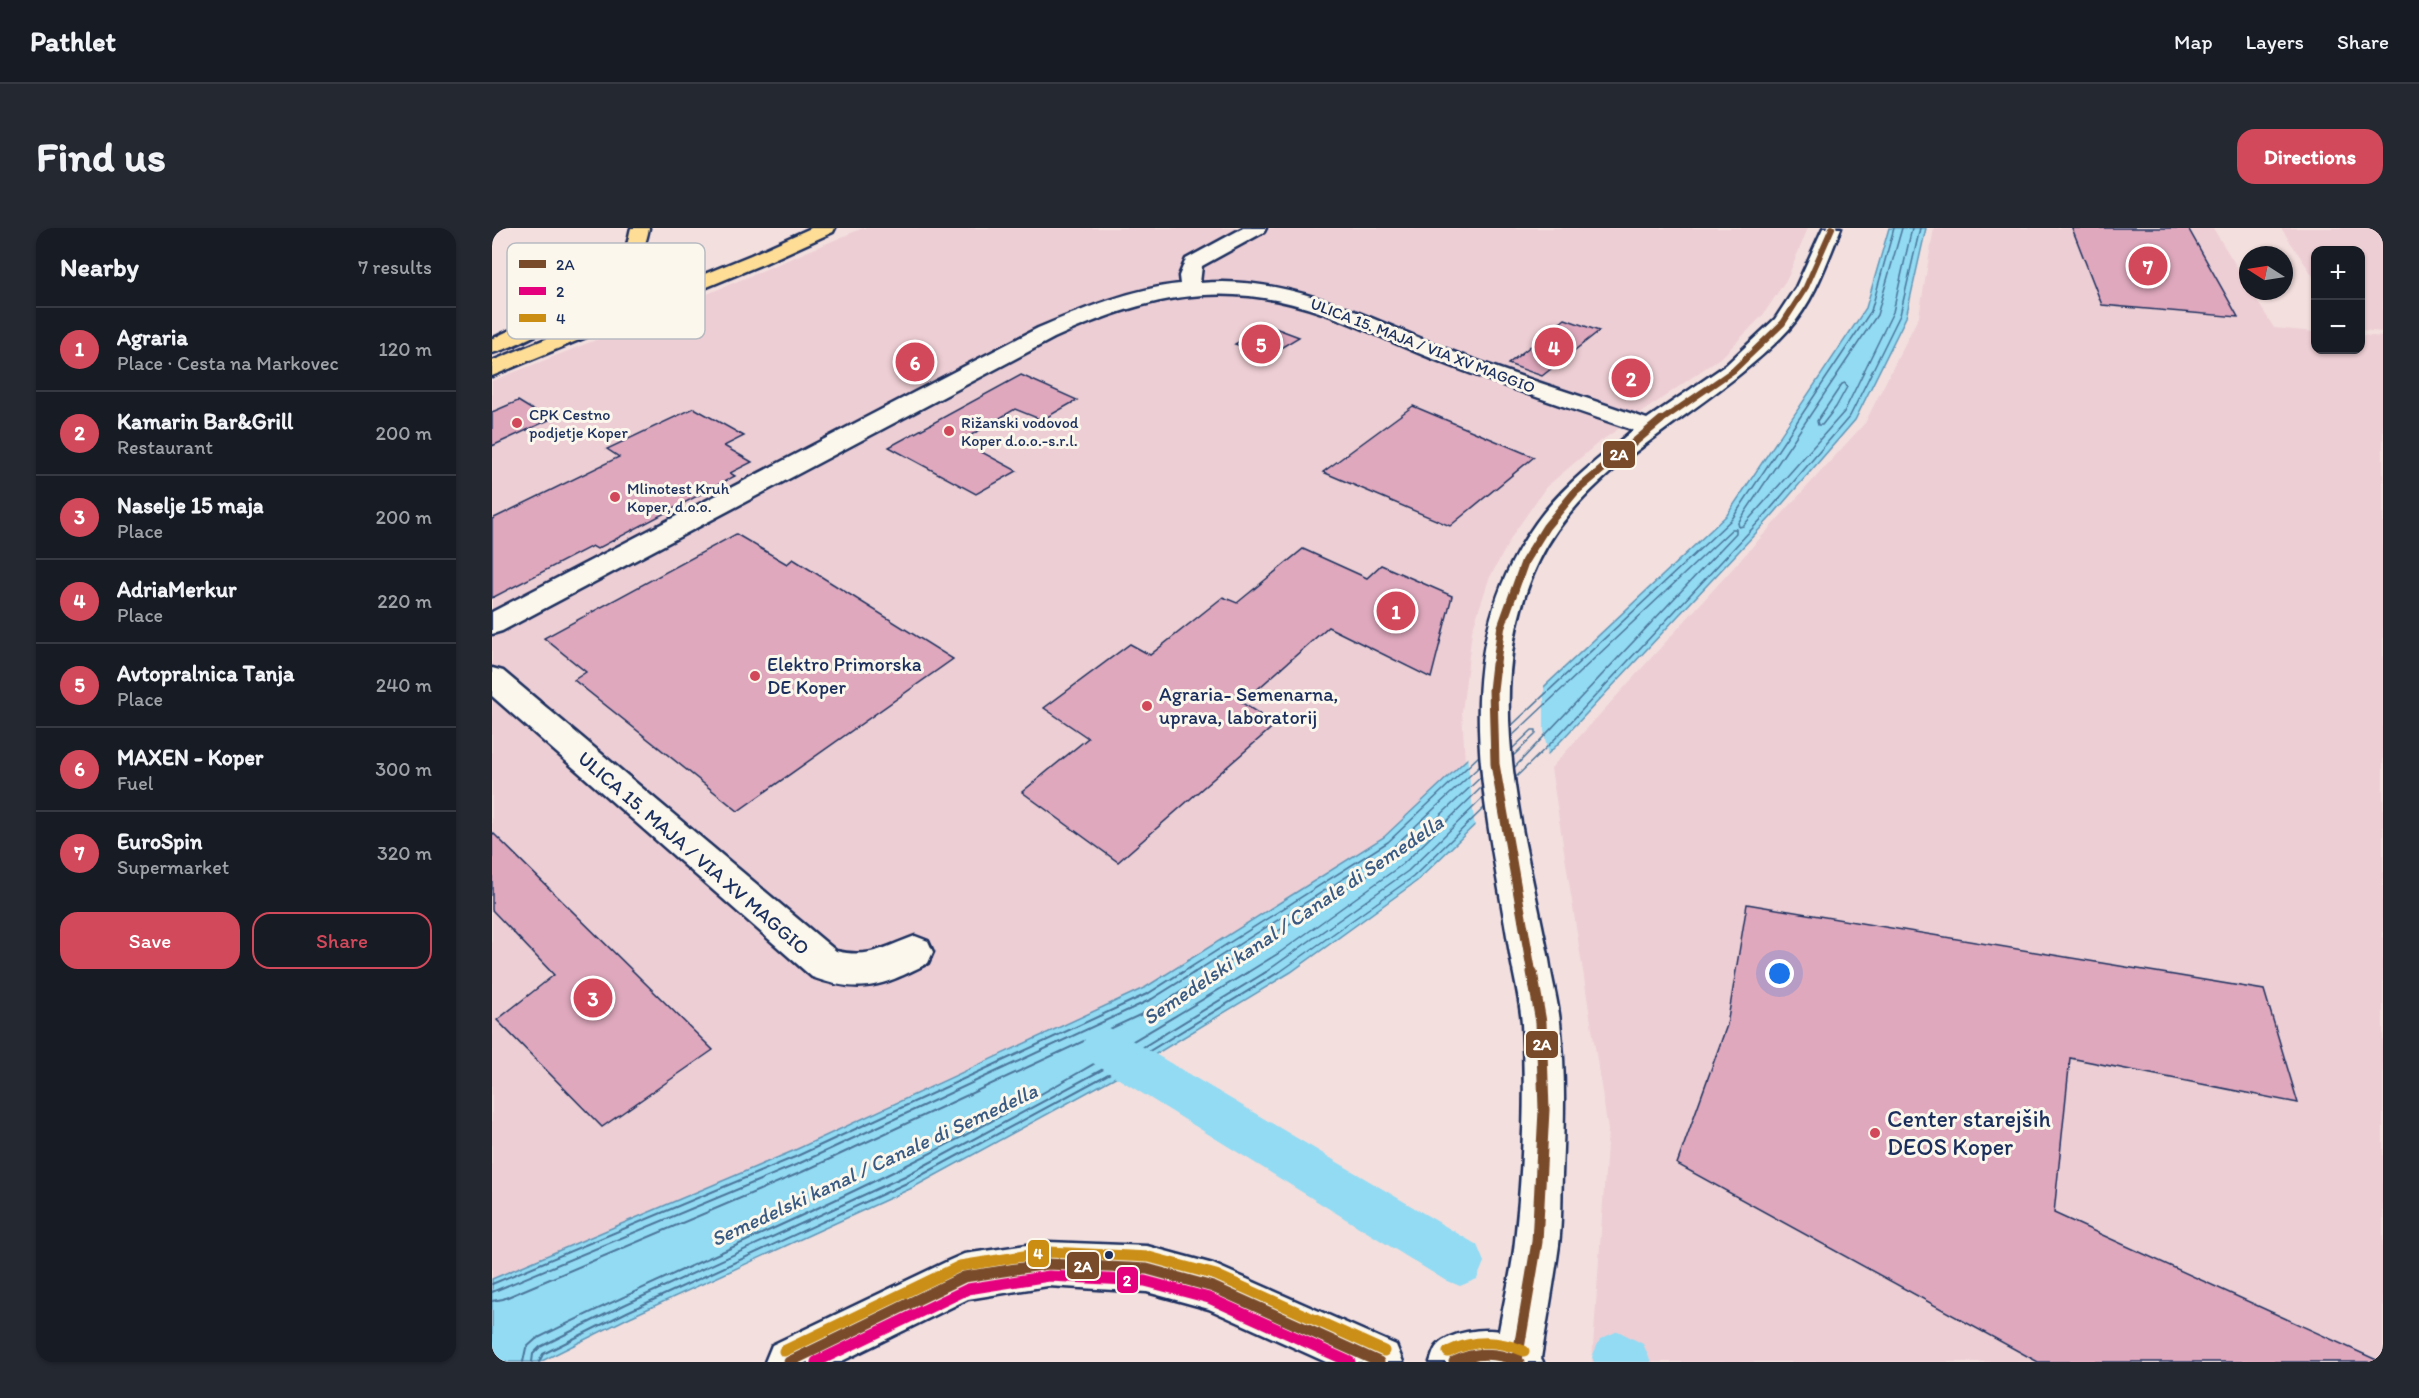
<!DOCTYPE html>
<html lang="en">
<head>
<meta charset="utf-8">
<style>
	body { margin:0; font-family:Itim,sans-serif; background:#242831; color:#f1f3f6 }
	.controls { position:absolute; right:18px; top:18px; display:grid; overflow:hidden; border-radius:12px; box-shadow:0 2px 4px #0004 }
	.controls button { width:54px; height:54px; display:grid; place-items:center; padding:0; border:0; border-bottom:2px solid #363941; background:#171b24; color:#f1f3f6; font:30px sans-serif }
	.compass { position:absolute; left:1747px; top:18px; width:54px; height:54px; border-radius:50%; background:#171b24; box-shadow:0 2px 4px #0004; rotate:282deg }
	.you { position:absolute; left:1288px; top:746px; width:21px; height:21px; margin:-15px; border:4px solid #fff; border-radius:50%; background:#1a73e8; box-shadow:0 0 0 9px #1a73e833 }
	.badge { display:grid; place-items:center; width:39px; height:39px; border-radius:50%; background:#d1495b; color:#fff; font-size:20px; font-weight:700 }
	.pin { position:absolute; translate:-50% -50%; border:3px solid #fff; box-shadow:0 2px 6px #0006 }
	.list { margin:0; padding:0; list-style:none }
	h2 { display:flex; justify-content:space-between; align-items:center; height:78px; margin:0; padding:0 24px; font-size:26px }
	h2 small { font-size:20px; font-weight:400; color:#9ea1a6 }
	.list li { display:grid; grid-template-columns:39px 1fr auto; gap:18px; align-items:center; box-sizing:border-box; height:84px; padding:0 24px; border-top:2px solid #363941 }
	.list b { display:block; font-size:22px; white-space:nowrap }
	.list p { margin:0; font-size:20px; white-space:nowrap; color:#9ea1a6 }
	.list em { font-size:20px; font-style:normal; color:#9ea1a6 }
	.actions { display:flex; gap:12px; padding:18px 24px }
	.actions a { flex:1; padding:14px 0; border:2px solid #d1495b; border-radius:18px; text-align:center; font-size:21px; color:#d1495b }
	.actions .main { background:#d1495b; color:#fff }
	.map { position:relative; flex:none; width:1891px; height:1134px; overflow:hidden; border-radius:18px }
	header { display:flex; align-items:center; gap:36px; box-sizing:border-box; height:84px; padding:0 30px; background:#171b24; border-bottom:2px solid #363941 }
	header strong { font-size:28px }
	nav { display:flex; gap:33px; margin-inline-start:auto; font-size:21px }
	.intro { display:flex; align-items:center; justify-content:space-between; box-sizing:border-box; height:144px; padding:0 36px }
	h1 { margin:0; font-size:42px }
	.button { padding:15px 27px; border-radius:18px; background:#d1495b; color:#fff; font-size:21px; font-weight:700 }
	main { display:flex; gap:36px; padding:0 36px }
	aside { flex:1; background:#171b24; border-radius:18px; box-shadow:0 2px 4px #0004 }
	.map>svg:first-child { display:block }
	.built { fill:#edced4 }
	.water { fill:#92dbf3; stroke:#6296b7; stroke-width:1.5 }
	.pier { fill:#f3dfde }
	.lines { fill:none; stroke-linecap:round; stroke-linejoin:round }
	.shore-far1 { stroke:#4b749a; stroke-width:1.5 }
	.shore { stroke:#4b749a; stroke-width:2 }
	.canal { fill:#92dbf3; fill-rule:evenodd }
	.building { fill:#dfa8bd; stroke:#1b2f5e; stroke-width:1.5 }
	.minor-casing { stroke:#1b2f5e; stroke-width:5 }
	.highway-casing { stroke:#1b2f5e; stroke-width:5 }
	.minor { fill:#fbf7ec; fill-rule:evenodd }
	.highway { fill:#fedd96; fill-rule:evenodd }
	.bus-1-far3-casing { stroke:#fbf7ec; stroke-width:9 }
	.bus-1-far2-casing { stroke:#fbf7ec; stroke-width:11 }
	.bus-1-far1-casing { stroke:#fbf7ec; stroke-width:14 }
	.bus-1-casing { stroke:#fbf7ec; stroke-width:16 }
	.bus-2-casing { stroke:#fbf7ec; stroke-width:16 }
	.bus-3-casing { stroke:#fbf7ec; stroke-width:16 }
	.bus-1-far3 { stroke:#7a4b2a; stroke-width:6 }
	.bus-1-far2 { stroke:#7a4b2a; stroke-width:8 }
	.bus-1-far1 { stroke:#7a4b2a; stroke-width:9 }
	.bus-1 { stroke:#7a4b2a; stroke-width:11 }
	.bus-2 { stroke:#e5007d; stroke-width:11 }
	.bus-3 { stroke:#cb8e13; stroke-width:11 }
	.poi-dot { fill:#d1495b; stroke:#fbf7ec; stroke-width:2 }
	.bus-dot { fill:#1b2f5e; stroke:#fbf7ec; stroke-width:2 }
	.labels { text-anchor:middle; stroke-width:6; stroke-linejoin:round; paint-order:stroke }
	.far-street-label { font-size:16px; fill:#1b2f5e; stroke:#fbf7ec }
	.far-poi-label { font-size:16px; fill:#1b2f5e; stroke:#fbf7ec; text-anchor:start }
	.poi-label { font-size:20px; fill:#1b2f5e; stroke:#fbf7ec; text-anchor:start }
	.street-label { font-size:20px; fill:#1b2f5e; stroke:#fbf7ec }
	.water-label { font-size:21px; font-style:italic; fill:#395a83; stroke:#fbf7ec }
	.near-poi-label { font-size:24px; fill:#1b2f5e; stroke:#fbf7ec; text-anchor:start }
	.key { fill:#fbf7ec; stroke:#b8bbc1; stroke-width:1.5 }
	.key-label { font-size:16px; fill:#1b2f5e }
	.line-badge { stroke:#fbf7ec; stroke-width:2 }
	.badge-label { font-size:16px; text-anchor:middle; font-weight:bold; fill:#fff }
</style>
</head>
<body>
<header>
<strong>Pathlet</strong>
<nav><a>Map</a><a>Layers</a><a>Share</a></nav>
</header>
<div class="intro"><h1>Find us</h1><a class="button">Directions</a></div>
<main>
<aside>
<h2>Nearby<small>7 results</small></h2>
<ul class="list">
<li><span class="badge">1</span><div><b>Agraria</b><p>Place · Cesta na Markovec</p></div><em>120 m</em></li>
<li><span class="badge">2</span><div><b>Kamarin Bar&amp;Grill</b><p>Restaurant</p></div><em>200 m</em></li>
<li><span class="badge">3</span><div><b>Naselje 15 maja</b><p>Place</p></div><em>200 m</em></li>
<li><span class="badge">4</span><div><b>AdriaMerkur</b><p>Place</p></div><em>220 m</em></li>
<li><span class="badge">5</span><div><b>Avtopralnica Tanja</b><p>Place</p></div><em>240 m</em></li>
<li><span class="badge">6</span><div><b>MAXEN - Koper</b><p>Fuel</p></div><em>300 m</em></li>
<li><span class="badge">7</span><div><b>EuroSpin</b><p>Supermarket</p></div><em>320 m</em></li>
</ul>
<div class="actions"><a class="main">Save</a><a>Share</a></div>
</aside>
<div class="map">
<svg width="1891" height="1134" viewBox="0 0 1891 1134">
	<rect width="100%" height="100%" fill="#f3dfde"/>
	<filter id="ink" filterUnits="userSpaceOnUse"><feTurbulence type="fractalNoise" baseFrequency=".0167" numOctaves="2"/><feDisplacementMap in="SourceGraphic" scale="12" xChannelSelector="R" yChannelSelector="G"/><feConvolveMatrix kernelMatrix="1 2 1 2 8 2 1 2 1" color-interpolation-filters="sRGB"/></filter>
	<g filter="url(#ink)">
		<!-- built -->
		<path class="built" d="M371,0h945l-20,49 -25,38 -39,40 -126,88 -52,44 -32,46 -25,46 -17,52 -10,81 3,49 -81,76 -238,150 -353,164 -301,128v-898l149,-59z
			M1442,0h279l35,57v6h3l23,37 41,4 1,18h44l1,-15 22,2v1025h-791l16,-232 -57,-362 314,-345 54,-107z
			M1789,0h102v104l-22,-2 -1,-80h-44l-1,29z"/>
		<!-- water -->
		<path class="water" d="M1397,0h37l-20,89 -51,103 -85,98 -214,228 -139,135 -126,91 -150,91 -229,125 -282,129 -90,45h-48v-83l301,-128 353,-164 238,-150 343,-322 139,-207z"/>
		<!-- pier -->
		<path class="pier" d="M1052,455v47l4,28 -73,71 -8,-74z"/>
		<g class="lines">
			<!-- shore-far1 -->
			<path class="shore-far1" d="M1410,0l-25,87 -139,208 1,4 4,-1 101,-114 49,-100 19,-84
				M1353,155l2,4 -11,20 -14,18h-4l-1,-4 25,-37z
				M1019,498l221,-207 139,-208 23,-83
				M1020,508l220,-207h4v4l-222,235
				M1021,520l19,-18h4v4l-23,22
				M1024,549l36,-35 214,-228 84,-98 50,-101 20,-87
				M688,746l208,-132 91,-86
				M700,746l200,-126 88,-82
				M718,746l187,-118 84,-79
				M753,746l34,-21 124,-89 79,-77
				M771,746l145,-103 75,-73
				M785,746l136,-97 72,-70"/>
			<!-- shore -->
			<path class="shore" d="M0,1056l303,-127 354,-164 33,-21
				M0,1064l306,-128 354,-165 43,-27
				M0,1073l11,-2 299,-127 355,-165 55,-35
				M31,1134l3,-14 10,-9c120,-60 245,-111 365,-171 119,-59 234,-127 347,-196
				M40,1134l1,-8 7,-7 84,-42 281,-129 230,-124 131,-80
				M47,1134l4,-8 84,-42 282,-130 229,-124 141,-86"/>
			<!-- canal -->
			<path class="canal" d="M611,798l15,6 359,213 7,17 -7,17 -17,7 -17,-7 -355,-219 -6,-14 6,-14z
				M1126,1103l25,13 8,18h-57l-2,-5 8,-18z"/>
		</g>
		<!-- building -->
		<path class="building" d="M1580,0h116l50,89 -136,-12z
			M1073,91l34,12 -57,45 -34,-12z
			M775,97l32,12 -30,18 -34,-11z
			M529,147l56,25 -35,20 -27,-11 -54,32 56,30 -41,23 -87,-47z
			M26,173l31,19 -57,26v-34z
			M921,178l121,51 -84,69 -127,-54z
			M202,180l50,28 -20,10 28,16 -22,11 5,3 -138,73 -5,-3 -100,52v-79l127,-62 -12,-8z
			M244,306l51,30 6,-5 160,100 -215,152 -164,-131 12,-8 -42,-34z
			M811,321l64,29 14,-13 71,31 -21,82 -103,-51 -86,76 34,21 -158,138 -96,-70 66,-54 -44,-30 86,-64 20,11 73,-58 14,6z
			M0,604l221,218 -111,77 -105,-107 57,-45 -62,-65z
			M1255,676l517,86 34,113 -228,-45 -16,155 327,149h-343l-361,-198 50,-139z"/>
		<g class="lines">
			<defs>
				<path id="minor" d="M751,0h23l-2,4 -62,34 -2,17c93,-9 177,40 261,72 62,23 124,42 186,64l79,-54 49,-46 21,-32 27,-59h18c-14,34 -27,73 -52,101 -74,81 -202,131 -250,232 -61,126 -15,269 10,399 3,21 9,41 11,62 6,51 4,102 2,153 -1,23 0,47 -3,70 -5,38 -12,75 -18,113l2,4h-113c2,-5 4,-14 8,-17 13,-13 44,-17 61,-14 5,-30 13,-60 16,-90 8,-72 11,-146 7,-217 -2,-26 -9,-51 -13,-76 -23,-144 -66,-296 27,-425 26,-37 63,-64 97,-93 -66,-23 -132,-44 -197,-70 -39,-15 -75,-34 -114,-47 -98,-35 -176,-17 -268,25l-552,293 -10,3v-22l546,-284c45,-19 93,-39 142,-44l-1,-8 7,-17z
					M0,440l11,3 333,280c33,8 49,-4 79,-15l13,5 5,11 -5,11c-45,23 -67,32 -116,14l-320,-281z
					M556,1014l99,4 66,18 183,81 7,17h-77l-117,-53 -62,-17 -99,-6 -80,13 -128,63h-75l7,-17 176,-84 16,-7z"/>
				<path id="highway" d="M139,0h18c-3,16 -8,29 -19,41 -22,27 -104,76 -138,84v-14c36,-18 119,-55 134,-93 3,-5 3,-12 5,-18z
					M319,0h24l-2,4 -68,31 -273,113v-15l259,-106z"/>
			</defs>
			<!-- minor casing -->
			<use href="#minor" class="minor-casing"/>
			<!-- highway casing -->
			<use href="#highway" class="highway-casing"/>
			<!-- minor -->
			<use href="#minor" class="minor"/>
			<!-- highway -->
			<use href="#highway" class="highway"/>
			<defs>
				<path id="bus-1-far3" d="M1167,194l75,-52 49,-47 23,-36 26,-59"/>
				<path id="bus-1-far2" d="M1004,438l5,-38 24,-67 21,-34 29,-35 86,-72"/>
				<path id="bus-1-far1" d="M1004,436l-3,26 2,74 37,210"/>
				<path id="bus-1" d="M1025,1132l20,-118 7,-132 -3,-88 -9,-50
					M297,1134l175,-85 84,-13 99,5 66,18 166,75
					M962,1134c22,-11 43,-10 65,0"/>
				<path id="bus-2" d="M324,1134l152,-73 81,-13 96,5 64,17 141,64"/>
				<path id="bus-3" d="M292,1123l176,-85 89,-14 100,5 67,18 168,76
					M956,1124c26,-13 50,-12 76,-1"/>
			</defs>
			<!-- bus-1-far3 casing -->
			<use href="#bus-1-far3" class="bus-1-far3-casing"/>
			<!-- bus-1-far2 casing -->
			<use href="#bus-1-far2" class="bus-1-far2-casing"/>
			<!-- bus-1-far1 casing -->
			<use href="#bus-1-far1" class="bus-1-far1-casing"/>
			<!-- bus-1 casing -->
			<use href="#bus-1" class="bus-1-casing"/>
			<!-- bus-2 casing -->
			<use href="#bus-2" class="bus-2-casing"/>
			<!-- bus-3 casing -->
			<use href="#bus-3" class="bus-3-casing"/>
			<!-- bus-1-far3 -->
			<use href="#bus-1-far3" class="bus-1-far3"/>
			<!-- bus-1-far2 -->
			<use href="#bus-1-far2" class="bus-1-far2"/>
			<!-- bus-1-far1 -->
			<use href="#bus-1-far1" class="bus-1-far1"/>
			<!-- bus-1 -->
			<use href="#bus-1" class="bus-1"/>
			<!-- bus-2 -->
			<use href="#bus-2" class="bus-2"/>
			<!-- bus-3 -->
			<use href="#bus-3" class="bus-3"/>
		</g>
	</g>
	<!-- markers -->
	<g class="poi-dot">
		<circle cx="25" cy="195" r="6"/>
		<circle cx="457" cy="203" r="6"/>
		<circle cx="123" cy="269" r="6"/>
		<circle cx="263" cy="448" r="6"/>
		<circle cx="655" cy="478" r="6"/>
		<circle cx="1383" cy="905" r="6"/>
	</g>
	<circle class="bus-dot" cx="617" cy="1027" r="5"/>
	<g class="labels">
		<!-- far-street labels -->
		<g class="far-street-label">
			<text transform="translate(931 117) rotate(21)" y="6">ULICA 15. MAJA / VIA XV MAGGIO</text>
		</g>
		<!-- far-poi labels -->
		<g class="far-poi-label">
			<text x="37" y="192">CPK Cestno<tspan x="37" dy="18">podjetje Koper</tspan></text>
			<text x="469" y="200">Rižanski vodovod<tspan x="469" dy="18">Koper d.o.o.-s.r.l.</tspan></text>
			<text x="135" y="266">Mlinotest Kruh<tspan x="135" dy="18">Koper, d.o.o.</tspan></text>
		</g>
		<!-- poi labels -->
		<g class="poi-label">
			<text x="275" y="443">Elektro Primorska<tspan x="275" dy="23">DE Koper</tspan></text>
			<text x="667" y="473">Agraria- Semenarna,<tspan x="667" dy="23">uprava, laboratorij</tspan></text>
		</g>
		<!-- street labels -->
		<g class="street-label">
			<text transform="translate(202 625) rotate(41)" y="7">ULICA 15. MAJA / VIA XV MAGGIO</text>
		</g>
		<!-- water labels -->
		<g class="water-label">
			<text transform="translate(801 692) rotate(-34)" y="7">Semedelski kanal / Canale di Semedella</text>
			<text transform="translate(382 937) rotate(-25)" y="7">Semedelski kanal / Canale di Semedella</text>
		</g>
		<!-- near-poi labels -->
		<g class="near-poi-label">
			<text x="1395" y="899">Center starejših<tspan x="1395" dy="28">DEOS Koper</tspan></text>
		</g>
	</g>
	<!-- legend -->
	<rect x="15" y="15" width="198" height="96" rx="9" class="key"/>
	<rect x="27" y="32" width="27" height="8" fill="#7a4b2a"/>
	<rect x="27" y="59" width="27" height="8" fill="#e5007d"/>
	<rect x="27" y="86" width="27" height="8" fill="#cb8e13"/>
	<g class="key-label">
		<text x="64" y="42">2A</text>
		<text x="64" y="69">2</text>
		<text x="64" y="96">4</text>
	</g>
	<g class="line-badge">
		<rect x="1110" y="212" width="34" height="29" rx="6" fill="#7a4b2a"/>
		<rect x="1033" y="802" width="34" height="29" rx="6" fill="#7a4b2a"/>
		<rect x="535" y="1011" width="23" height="29" rx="6" fill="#cb8e13"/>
		<rect x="574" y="1023" width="34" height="29" rx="6" fill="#7a4b2a"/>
		<rect x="624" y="1038" width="23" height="28" rx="6" fill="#e5007d"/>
	</g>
	<g class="badge-label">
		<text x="1127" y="232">2A</text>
		<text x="1050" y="822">2A</text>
		<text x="546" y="1031">4</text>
		<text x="591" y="1044">2A</text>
		<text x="635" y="1058">2</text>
	</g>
</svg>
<div class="controls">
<button>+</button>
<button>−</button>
</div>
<svg class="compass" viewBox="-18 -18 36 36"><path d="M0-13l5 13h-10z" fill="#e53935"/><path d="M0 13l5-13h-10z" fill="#9ea1a6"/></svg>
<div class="you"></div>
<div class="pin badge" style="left:904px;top:383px">1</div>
<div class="pin badge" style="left:1139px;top:150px">2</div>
<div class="pin badge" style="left:101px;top:770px">3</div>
<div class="pin badge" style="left:1062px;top:119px">4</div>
<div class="pin badge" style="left:769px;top:116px">5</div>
<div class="pin badge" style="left:423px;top:134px">6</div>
<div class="pin badge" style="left:1656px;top:38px">7</div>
</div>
</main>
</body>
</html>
